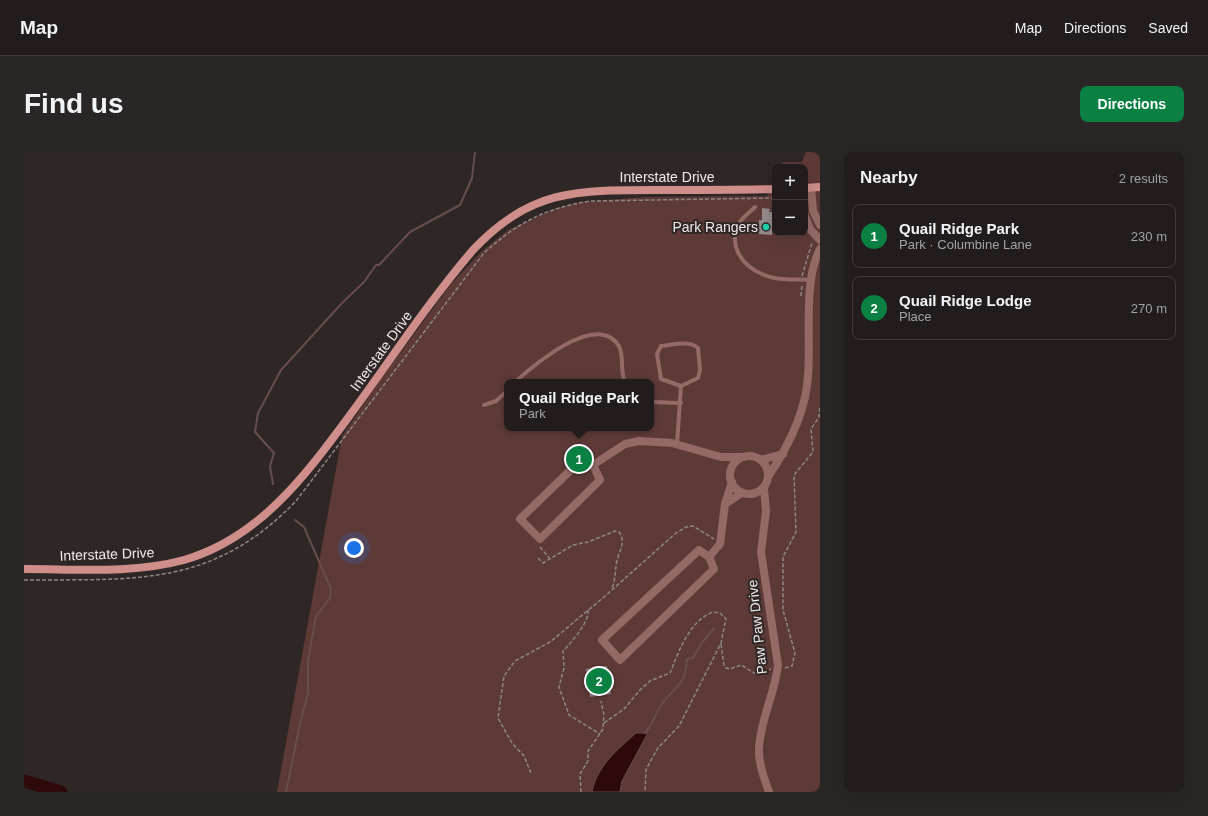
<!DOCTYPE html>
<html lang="en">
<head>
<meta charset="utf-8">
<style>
	body { margin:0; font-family:Helvetica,sans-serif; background:#2a2625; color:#f1f3f6 }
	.controls { position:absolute; right:12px; top:12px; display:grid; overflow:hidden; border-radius:8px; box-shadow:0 4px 16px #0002 }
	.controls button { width:36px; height:36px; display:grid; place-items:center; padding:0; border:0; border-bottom:1px solid #3f3b3b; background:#221d1c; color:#f1f3f6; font:20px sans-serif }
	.you { position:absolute; left:330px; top:396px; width:14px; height:14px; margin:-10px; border:3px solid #fff; border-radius:50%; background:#1a73e8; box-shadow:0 0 0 6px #1a73e833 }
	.badge { display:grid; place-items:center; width:26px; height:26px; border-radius:50%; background:#0b8043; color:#fff; font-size:13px; font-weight:700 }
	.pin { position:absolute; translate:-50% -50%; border:2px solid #fff; box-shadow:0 1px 4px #0006 }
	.popup { position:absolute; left:480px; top:227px; width:150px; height:52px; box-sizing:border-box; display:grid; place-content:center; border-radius:8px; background:#221d1c; filter:drop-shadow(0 1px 3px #0005); font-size:13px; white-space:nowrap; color:#a2a2a3 }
	.popup b { font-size:15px; color:#f1f3f6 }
	.popup::after { content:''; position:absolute; left:50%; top:100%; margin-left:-8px; border:8px solid transparent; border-top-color:#221d1c }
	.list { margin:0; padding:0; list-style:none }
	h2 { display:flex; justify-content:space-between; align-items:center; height:52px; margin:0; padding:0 16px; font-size:17px }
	h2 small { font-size:13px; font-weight:400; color:#a2a2a3 }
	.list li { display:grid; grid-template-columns:26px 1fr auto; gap:12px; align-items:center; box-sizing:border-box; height:64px; margin:0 8px 8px; padding:0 8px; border:1px solid #3f3b3b; border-radius:8px }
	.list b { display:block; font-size:15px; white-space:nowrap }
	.list p { margin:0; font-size:13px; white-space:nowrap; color:#a2a2a3 }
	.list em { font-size:13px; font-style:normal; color:#a2a2a3 }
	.map { position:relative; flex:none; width:796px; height:640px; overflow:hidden; border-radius:8px }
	header { display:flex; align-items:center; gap:24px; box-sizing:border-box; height:56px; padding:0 20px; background:#221d1c; border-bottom:1px solid #3f3b3b }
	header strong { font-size:19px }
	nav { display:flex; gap:22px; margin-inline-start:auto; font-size:14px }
	.intro { display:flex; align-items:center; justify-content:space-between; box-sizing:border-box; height:96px; padding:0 24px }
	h1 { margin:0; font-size:28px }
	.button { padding:10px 18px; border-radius:8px; background:#0b8043; color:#fff; font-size:14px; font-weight:700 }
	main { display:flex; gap:24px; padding:0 24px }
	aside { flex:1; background:#221d1c; border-radius:8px; box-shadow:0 4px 16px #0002 }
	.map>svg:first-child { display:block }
	.green { fill:#5e3a37; fill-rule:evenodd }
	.water { fill:#2d0a09; stroke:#674d4c }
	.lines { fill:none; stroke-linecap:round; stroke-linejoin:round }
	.stream { stroke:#674d4c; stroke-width:2 }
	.river { stroke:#2d0a09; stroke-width:13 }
	.building { fill:#938a89 }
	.path { stroke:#8c8685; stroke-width:1.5; stroke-dasharray:4 2; stroke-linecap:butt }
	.lane { stroke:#936a66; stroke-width:4 }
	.street { stroke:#936a66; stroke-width:8 }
	.secondary { stroke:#cf8e89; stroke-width:8 }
	.poi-dot { fill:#1ed5b0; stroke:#2e2726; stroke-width:1.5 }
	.labels { text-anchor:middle; stroke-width:4; stroke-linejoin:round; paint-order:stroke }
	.street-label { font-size:14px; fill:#ede9e8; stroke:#2e2726 }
	.poi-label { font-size:14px; fill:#ede9e8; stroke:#2e2726; text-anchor:end }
</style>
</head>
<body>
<header>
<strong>Map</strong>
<nav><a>Map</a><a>Directions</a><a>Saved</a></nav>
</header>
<div class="intro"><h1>Find us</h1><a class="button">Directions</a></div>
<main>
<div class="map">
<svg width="796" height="640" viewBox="0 0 796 640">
	<rect width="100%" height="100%" fill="#2e2726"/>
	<!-- green -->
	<path class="green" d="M782,0h14v640h-543l65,-356 39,-57 70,-95 30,-32 27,-22 49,-22 24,-6 65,-5 121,-1 8,-18v55h30v-66h-25l3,-5h19zM483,230h144v46h-144z"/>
	<!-- water -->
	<path class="water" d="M612,581h12l-26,48 -2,11h-28c5,-26 25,-42 44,-59z"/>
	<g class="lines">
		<!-- stream -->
		<path class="stream" d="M249,332l-3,-18 4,-13 -19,-21 3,-19 23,-43 61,-67 22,-21 12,-17h3l31,-33 50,-27 12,-27 3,-26
			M621,581c8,-8 10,-20 17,-29 13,-18 24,-19 25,-45l6,-1 8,-14 13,-16
			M262,640l14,-68 8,-31v-32l8,-45 14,-18 1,-9 -27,-62 -9,-7"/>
		<!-- river -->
		<path class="river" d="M0,629l37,11"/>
	</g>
	<!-- building -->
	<path class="building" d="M738,56l8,1 -1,3h3v23l-13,-1v-14h3z
		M583,514l4,28 -21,3 -4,-28z"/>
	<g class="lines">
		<!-- path -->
		<path class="path" d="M778,124l10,-33
			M777,144l1,-11
			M516,395l10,12
			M514,406l5,5 30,-18 15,-3 27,-11 4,1c7,10 1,17 -2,28 -2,10 -1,18 -5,28
			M0,428c111,-1 188,8 272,-79l188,-248c34,-31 60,-44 106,-52l185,-3
			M564,458c2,11 -17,33 -25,41l1,17 -5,19 10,28 31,19
			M697,492l3,21 2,3 4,1 11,-4 15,9 15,-5
			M761,516l7,-2 3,-13 -12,-43v-53l13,-25 -2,-57 19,-23 -2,-23 8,-12 1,-10
			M580,571l20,-14 16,-19 10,-9 20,-8c9,-22 19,-52 43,-61l7,1 6,6 -5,24 -42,83 -21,22 -8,14 -4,8 -1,22
			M507,621l-7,-17 -12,-13 -14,-25 6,-42 11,-15 35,-19 54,-45 72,-64 10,-6 7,-1 21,13
			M557,640l-1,-18 8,-13v-10l15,-22 1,-14 -3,-14"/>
		<!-- lane -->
		<path class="lane" d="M731,55c-5,5 -12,10 -15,15 -13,22 1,43 22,52 14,7 33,5 49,6
			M491,230c19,-17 75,-65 100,-41 11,10 4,29 10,41
			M627,250l30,1
			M460,253l12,-4 11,-10
			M653,292l4,-58 17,-8 2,-8 -2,-22c-9,-8 -26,-3 -37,-2l-4,8 4,25 20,7"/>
		<!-- street -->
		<path class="street" d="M787,36l2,23 7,14
			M781,64l5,13 10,11
			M706 323a19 19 0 1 1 38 0a19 19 0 1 1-38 0Z
			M737,308l22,-6
			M554,311l15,2 7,15 -60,59 -20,-20z
			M569,313l32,-21 14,-3 33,2 49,14h23
			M744,325c20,-30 38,-65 40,-101 3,-36 -5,-96 12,-127
			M740,336l2,23 -5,41 17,113c-3,28 -17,53 -19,82 -1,15 5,31 10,45
			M701,352l17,-11
			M675,398l10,7 5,12 -94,91 -18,-20z
			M685,405l11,-13 5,-40 7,-22"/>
		<!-- secondary -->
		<path class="secondary" d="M781,36l15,-1
			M0,417c53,0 108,5 160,-9 77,-22 124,-88 169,-149 39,-53 77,-111 120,-161 57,-61 105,-60 183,-60 40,0 79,0 119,-1"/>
	</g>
	<!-- markers -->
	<circle class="poi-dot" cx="742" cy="75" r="4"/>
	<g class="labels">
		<!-- street labels -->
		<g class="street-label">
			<text x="643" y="30">Interstate Drive</text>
			<text transform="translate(357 199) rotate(-54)" y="5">Interstate Drive</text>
			<text transform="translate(83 402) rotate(-2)" y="5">Interstate Drive</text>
			<text transform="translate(733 475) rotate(-96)" y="5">Paw Paw Drive</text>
		</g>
		<!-- poi labels -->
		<g class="poi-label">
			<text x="734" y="80">Park Rangers</text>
		</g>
	</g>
</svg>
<div class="controls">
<button>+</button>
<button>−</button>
</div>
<div class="you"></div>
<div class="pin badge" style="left:555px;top:307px">1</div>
<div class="popup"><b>Quail Ridge Park</b>Park</div>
<div class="pin badge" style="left:575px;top:529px">2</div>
</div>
<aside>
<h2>Nearby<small>2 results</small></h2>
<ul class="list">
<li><span class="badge">1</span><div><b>Quail Ridge Park</b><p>Park · Columbine Lane</p></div><em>230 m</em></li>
<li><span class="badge">2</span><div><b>Quail Ridge Lodge</b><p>Place</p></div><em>270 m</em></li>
</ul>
</aside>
</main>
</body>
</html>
